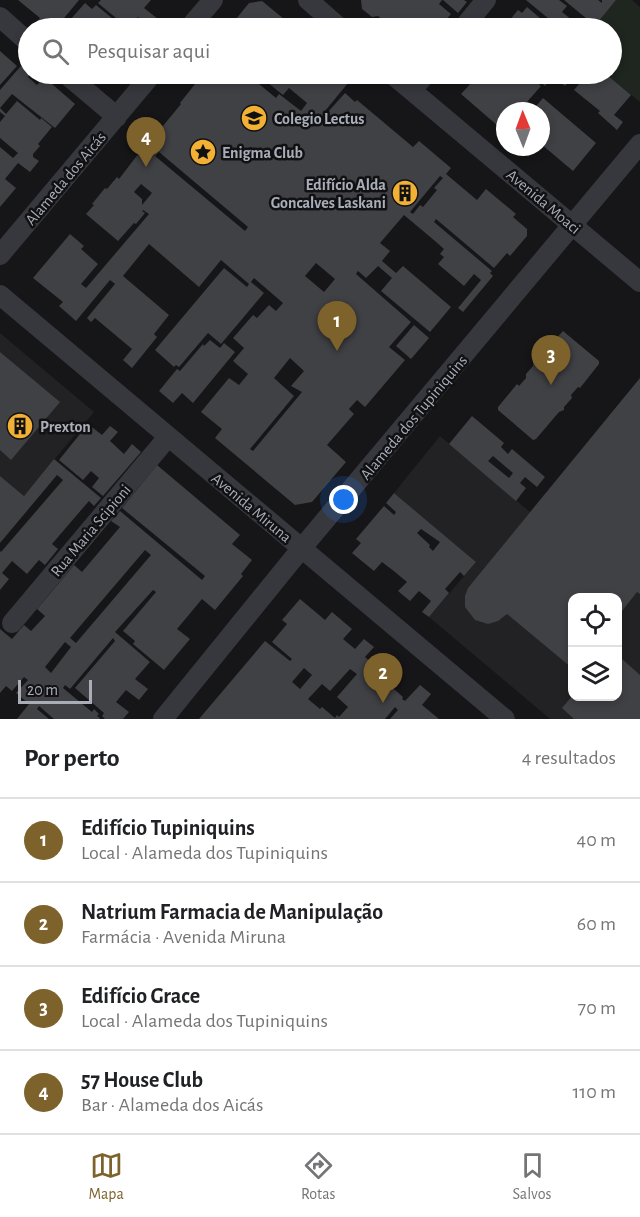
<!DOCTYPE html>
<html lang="pt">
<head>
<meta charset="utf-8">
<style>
	body { margin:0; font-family:"Alegreya Sans",sans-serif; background:#f6f6f6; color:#202124 }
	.controls { position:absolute; right:18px; bottom:18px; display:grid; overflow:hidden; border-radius:12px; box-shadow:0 3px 9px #0003 }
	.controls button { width:54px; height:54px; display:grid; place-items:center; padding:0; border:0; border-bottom:2px solid #e0e0e0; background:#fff; color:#202124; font:30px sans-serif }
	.compass { position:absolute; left:496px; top:102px; width:54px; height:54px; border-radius:50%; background:#fff; box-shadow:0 3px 9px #0003; rotate:359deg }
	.scale { position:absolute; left:18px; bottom:15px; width:74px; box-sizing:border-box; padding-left:6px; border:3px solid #a8adb8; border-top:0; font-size:16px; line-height:21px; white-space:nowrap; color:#a8adb8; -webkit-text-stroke:4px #111113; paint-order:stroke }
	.you { position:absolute; left:344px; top:500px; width:21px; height:21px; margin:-15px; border:4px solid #fff; border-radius:50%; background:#1a73e8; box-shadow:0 0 0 9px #1a73e833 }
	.badge { display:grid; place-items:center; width:39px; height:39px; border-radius:50%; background:#7e622b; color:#fff; font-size:20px; font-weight:700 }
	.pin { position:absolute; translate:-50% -50px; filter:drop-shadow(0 2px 3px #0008) }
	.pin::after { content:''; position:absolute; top:32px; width:21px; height:18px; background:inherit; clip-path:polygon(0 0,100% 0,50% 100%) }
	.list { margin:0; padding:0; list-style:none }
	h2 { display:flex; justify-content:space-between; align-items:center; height:78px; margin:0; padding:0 24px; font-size:26px }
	h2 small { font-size:20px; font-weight:400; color:#757577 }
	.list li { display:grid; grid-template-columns:39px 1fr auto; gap:18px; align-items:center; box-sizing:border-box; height:84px; padding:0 24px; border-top:2px solid #e0e0e0 }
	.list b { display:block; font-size:22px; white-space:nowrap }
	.list p { margin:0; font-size:20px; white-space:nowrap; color:#757577 }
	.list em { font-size:20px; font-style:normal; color:#757577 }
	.icon { flex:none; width:33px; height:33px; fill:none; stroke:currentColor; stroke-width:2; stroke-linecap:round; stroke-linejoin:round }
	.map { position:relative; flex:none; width:640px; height:719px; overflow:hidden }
	.search { position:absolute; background:#fff; box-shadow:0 3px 9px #0003; left:18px; right:18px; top:18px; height:66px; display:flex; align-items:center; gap:15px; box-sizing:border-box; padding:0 21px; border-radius:33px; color:#757577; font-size:22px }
	.sheet { height:414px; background:#fff }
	nav { display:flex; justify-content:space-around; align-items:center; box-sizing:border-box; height:84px; border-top:2px solid #e0e0e0; background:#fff; font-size:16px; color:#757577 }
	nav a { display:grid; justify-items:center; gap:3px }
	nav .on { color:#7e622b }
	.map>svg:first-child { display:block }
	.built { fill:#222225 }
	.green { fill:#1e261f }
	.building { fill:#404145; fill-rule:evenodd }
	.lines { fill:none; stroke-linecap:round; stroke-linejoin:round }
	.minor { stroke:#37383d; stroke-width:20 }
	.labels { text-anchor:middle; stroke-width:5; stroke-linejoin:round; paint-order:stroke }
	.poi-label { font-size:16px; font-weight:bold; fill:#a8adb8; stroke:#111113; text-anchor:start }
	.street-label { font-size:16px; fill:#a8adb8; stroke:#111113 }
</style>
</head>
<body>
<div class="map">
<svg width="640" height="719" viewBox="0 0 640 719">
	<rect width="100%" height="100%" fill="#161618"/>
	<!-- built -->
	<path class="built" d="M0,333l94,79 -70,84 -24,-20z
		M640,378v297l-8,-6 -14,17v-88h-46v98l18,23h-40l-121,-102 47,-55 -82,-69 46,-57 90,76z"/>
	<!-- green -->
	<path class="green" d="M616,0h16l8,7v95l-34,-28h6v-46h-20z"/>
	<!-- building -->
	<path class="building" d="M18,0h61l-19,23 2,1 -3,4h-25l-1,-1 7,-9z
		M101,0h50l-7,8 14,11 -7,9 -13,-11 -10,11 -30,-25z
		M361,0h81l-3,4 12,10 -12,14h-52l8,-8 -10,2 -7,-6 -6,1 -10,-8z
		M443,0h21l3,2 -9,11z
		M526,0h33l8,6 -5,6 20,16 5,-9 -23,-19h34l4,3v-3h14l-23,28h-33z
		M262,1l33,27h-54l2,-2 -7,-7 13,-16z
		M85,3l7,6 4,-4 28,23h-48l2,-1 -8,-7z
		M527,7l20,17 -4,4h-40l15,-18 4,3z
		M0,51l17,15 -17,19z
		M27,59l1,1v14h3l-3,3 9,8 7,-8 31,27 -20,24 -43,-34 -12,14 6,6 11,-13 23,19 1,-2 11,9 -14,17 2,2 -7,8v3l6,4 -9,11 -12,-9 -13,16 11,9 -16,19v-60l13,11 5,-5 -18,-15v-16l5,-6 -5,-4v-22z
		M189,74h58l29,24 3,-4 22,17 6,-8 -18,-15 -6,7 -26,-21h27l-4,5 4,3 7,-8h35l3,3 3,-3h17l4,3 -28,34 2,2 18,-20 10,9 2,-2 56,47 6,-6 32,27 -5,6 31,26 9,-11 30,25 -3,3 14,12v7l-17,20 -3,-3 -13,15 -58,-49 -2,3 58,49 -2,2 3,3 -30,36 -5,-4 23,-28 -7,-6 -10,12 -26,-22 6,-7 -4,-3 4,-5 -9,-8 -31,-26 -24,28 10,8 -8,10 14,12 7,-7 48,41 -21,25 -49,-41 11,-13 -14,-12 -12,12 -8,-7 -2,3 55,48 -22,25 16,13 -40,47 -8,-7 -8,9 5,5 -27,31 19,17 -34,40 -17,3 -80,-67 7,-9 -21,-17 28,-34 10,7 9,-11 -15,-13 11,-13 -11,-10 20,-23 4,3 12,-13 7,6 7,-8 -29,-25 -3,4 13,11 -43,51 -13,-11 -29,34 -3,-2 -2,2 -19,-17 69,-82 23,19 2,-3 -28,-24 -22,27 -50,-43 -26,32 46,39 -15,19 3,3 -25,31 -9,-8 9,-11 -37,-31 -4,4 -4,-4 28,-34 -5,-4 -34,41 -17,-15 4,-4 -30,-24 37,-44 14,12 -3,3 17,15 -17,20 5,4 63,-74 -6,-4 -1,1 3,2 -9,11 -2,-1 -16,18 -32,-27 8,-9 -2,-1 13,-16 2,1 10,-12 2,2 23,-30 -1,-1 5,-7 3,2 32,-39 -1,-1 15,-19 -9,-7zM159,152l89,75 -3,4 -90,-75zM440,176l3,2 -9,10 3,2 -14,17 -3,-2 -7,9 -3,-2zM141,184l11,9 -10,12v-6l-8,-7zM316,263l19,16 -11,13 -19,-16zM290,358l14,13 -13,15 11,6 -49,59 -3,-2 44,-53 -20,-18z
		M464,74h111l-10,12 -12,-10 -8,10 -10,-9 -2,2 8,7 -22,25h-14v21l-44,-38 12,-13z
		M594,74h12l25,21 -17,20 9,7 -6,8 -19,-17 2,-2 -26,-21 11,-13 3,3z
		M543,98l53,45 -23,28 -32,-27v-33h-9z
		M414,325l15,13 -18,21 -15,-13z
		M563,331l36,30v3l-19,24 -2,-1 -7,8 1,3 -8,9v3l-5,2 -23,27 -3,1 -35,-30v-3l19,-23 2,2 7,-8v-4l7,-8 1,-7h4z
		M210,340l10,8 4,-5 11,9 -42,51 -11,-10 -9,10 -14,-12 18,-22 3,2 23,-27 1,2z
		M0,352l60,50 -49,58 -11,-10z
		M640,378v216l-3,-2 -19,24v-19l-46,1v70l-65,-54 -9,7 -10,3 -13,-4 -10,-13v-11l3,-8z
		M472,416l32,27 -3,4 7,7 4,-5 33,28 -8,10 -12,-10 -5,6 6,5 -10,13 -67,-57zM493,456l20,17 -4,5 -21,-17z
		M88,424l14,11 8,-9 8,6 -8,9 14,13 8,-10 9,8 -38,44 -11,-9 7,-9 -8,-7 -8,9 -24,-20z
		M54,459l47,39 -7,8 -5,-5 -13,15 -24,28 6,5 -13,16 -6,-5 -12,14 -15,-13 -10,12 7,6 -9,11v-39l1,1 62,-72 -6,-5 -57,68v-67l24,20z
		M157,465l83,70 -8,9 20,16 -11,14 2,2 -28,34 -13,-11 -25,30 13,10 -26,31 -31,-26 2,-3 -12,-10 33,-39 -3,-2 -38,42 35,30 -15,17 13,10 -9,11 -13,-10 -10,12 13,10 -6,7h-18l-3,-3 2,-3 -29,-25 40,-47 -2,-3 -43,51 -5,-4 -2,3 29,24 2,-3 5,5 -2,2 3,2 -1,1h-45l-15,-13 -2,3 12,10h-32l12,-15 -13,-11 12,-13 -4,-3 -12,14 -6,-5 -6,7v-64l12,10 12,-14 7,6 14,-15 -8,-7 37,-44 8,7 38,-45 -9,-6 9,-10 82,69 3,-4 -83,-68zM145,550l6,5 -75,88 -6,-5zM65,642l6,5 -20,26 -6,-6z
		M394,493l82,69 -12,14 -4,-4 -15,17 4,4 -20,24 -7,-5 9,-11 -12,-10 -9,10 -12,-10 9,-9 -12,-10 -13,-10 -8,9 -22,-18 9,-10 -5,-4 28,-33 10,9 2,-3 -10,-9zM421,529l19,13 -7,9 -4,-4 1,-2 -13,-12z
		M300,599l25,21 7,-8 20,17 -9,10 12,10 9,-10 10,8 -9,10 10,9 -3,4 31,27 -1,2 3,2 15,-16 11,9 -9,11 17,14h-49l8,-9 -3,-3 -10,12h-186l66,-78 25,20 2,-2 -20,-17 15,-18 -5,-4zM304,668l8,7 -12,14 -8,-7zM350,669l7,5 -20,23 11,10 -9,10 -2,-2 -2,3 -13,-11 -2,2 -12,-10 14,-15 8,7z
		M622,659l18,16v44h-66l-12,-11 10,-12h46v-32z"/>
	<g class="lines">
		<!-- minor -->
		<path class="minor" d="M308,0l32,28
			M0,17l28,25
			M189,28l24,-28
			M463,28l23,-28
			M66,74l51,43
			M392,74l248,208
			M412,90l14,-16
			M0,255l152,-181
			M0,295l505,424
			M12,623l156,-186
			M163,719l138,-170 339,-405"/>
	</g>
	<!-- icons -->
	<defs>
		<symbol id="school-disc" viewBox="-11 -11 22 22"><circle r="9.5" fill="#f2b134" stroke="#111113"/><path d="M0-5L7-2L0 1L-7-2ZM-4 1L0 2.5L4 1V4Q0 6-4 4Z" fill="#111"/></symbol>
		<symbol id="sight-disc" viewBox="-11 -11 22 22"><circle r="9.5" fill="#f2b134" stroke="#111113"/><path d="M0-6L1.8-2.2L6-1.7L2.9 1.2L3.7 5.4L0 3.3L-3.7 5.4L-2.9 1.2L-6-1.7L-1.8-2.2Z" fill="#111"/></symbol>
		<symbol id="building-disc" viewBox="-11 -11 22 22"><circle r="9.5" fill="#f2b134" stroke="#111113"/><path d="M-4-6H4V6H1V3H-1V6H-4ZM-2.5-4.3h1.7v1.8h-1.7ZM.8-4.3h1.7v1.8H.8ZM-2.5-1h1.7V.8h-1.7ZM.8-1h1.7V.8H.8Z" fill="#111"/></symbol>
	</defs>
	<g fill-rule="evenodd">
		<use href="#school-disc" x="239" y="103" width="30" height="30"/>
		<use href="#sight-disc" x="188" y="137" width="30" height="30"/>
		<use href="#building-disc" x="390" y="178" width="30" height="30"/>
		<use href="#building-disc" x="5" y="411" width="30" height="30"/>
	</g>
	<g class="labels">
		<!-- poi labels -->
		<g class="poi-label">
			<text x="274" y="124">Colegio Lectus</text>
			<text x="222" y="158">Enigma Club</text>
			<text x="386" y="190" text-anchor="end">Edifício Alda<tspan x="386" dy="18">Goncalves Laskani</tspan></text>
			<text x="40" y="432">Prexton</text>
		</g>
		<!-- street labels -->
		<g class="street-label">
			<text transform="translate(65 178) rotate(-50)" y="6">Alameda dos Aicás</text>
			<text transform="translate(544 201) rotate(40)" y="6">Avenida Moaci</text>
			<text transform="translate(413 417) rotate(-50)" y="6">Alameda dos Tupiniquins</text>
			<text transform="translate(252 507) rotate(40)" y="6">Avenida Miruna</text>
			<text transform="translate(90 530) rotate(-50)" y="6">Rua Maria Scipioni</text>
		</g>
	</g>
</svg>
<div class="controls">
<button><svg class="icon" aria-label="locate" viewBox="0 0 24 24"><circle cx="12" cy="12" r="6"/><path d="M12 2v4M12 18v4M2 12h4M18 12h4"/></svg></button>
<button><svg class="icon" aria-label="layers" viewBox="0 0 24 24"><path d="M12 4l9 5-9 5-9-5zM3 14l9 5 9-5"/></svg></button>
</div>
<svg class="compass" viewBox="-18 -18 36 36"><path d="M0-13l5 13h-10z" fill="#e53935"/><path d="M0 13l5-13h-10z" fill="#757577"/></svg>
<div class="scale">20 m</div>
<div class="you"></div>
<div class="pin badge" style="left:337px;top:351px">1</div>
<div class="pin badge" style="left:383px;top:703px">2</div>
<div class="pin badge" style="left:551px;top:385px">3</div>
<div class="pin badge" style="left:146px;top:167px">4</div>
<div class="search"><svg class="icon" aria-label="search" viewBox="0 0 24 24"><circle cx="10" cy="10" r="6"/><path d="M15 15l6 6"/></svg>Pesquisar aqui</div>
</div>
<section class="sheet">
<h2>Por perto<small>4 resultados</small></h2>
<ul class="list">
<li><span class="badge">1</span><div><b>Edifício Tupiniquins</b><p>Local · Alameda dos Tupiniquins</p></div><em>40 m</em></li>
<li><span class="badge">2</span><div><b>Natrium Farmacia de Manipulação</b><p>Farmácia · Avenida Miruna</p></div><em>60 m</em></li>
<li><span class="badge">3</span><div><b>Edifício Grace</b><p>Local · Alameda dos Tupiniquins</p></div><em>70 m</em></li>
<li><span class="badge">4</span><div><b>57 House Club</b><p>Bar · Alameda dos Aicás</p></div><em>110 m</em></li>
</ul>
</section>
<nav>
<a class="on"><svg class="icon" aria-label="map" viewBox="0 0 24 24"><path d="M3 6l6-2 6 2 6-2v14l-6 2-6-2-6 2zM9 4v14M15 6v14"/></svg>Mapa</a>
<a><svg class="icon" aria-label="directions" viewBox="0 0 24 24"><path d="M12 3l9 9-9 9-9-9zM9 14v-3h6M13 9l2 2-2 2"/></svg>Rotas</a>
<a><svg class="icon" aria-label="saved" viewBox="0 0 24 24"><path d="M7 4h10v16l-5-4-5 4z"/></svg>Salvos</a>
</nav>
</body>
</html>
